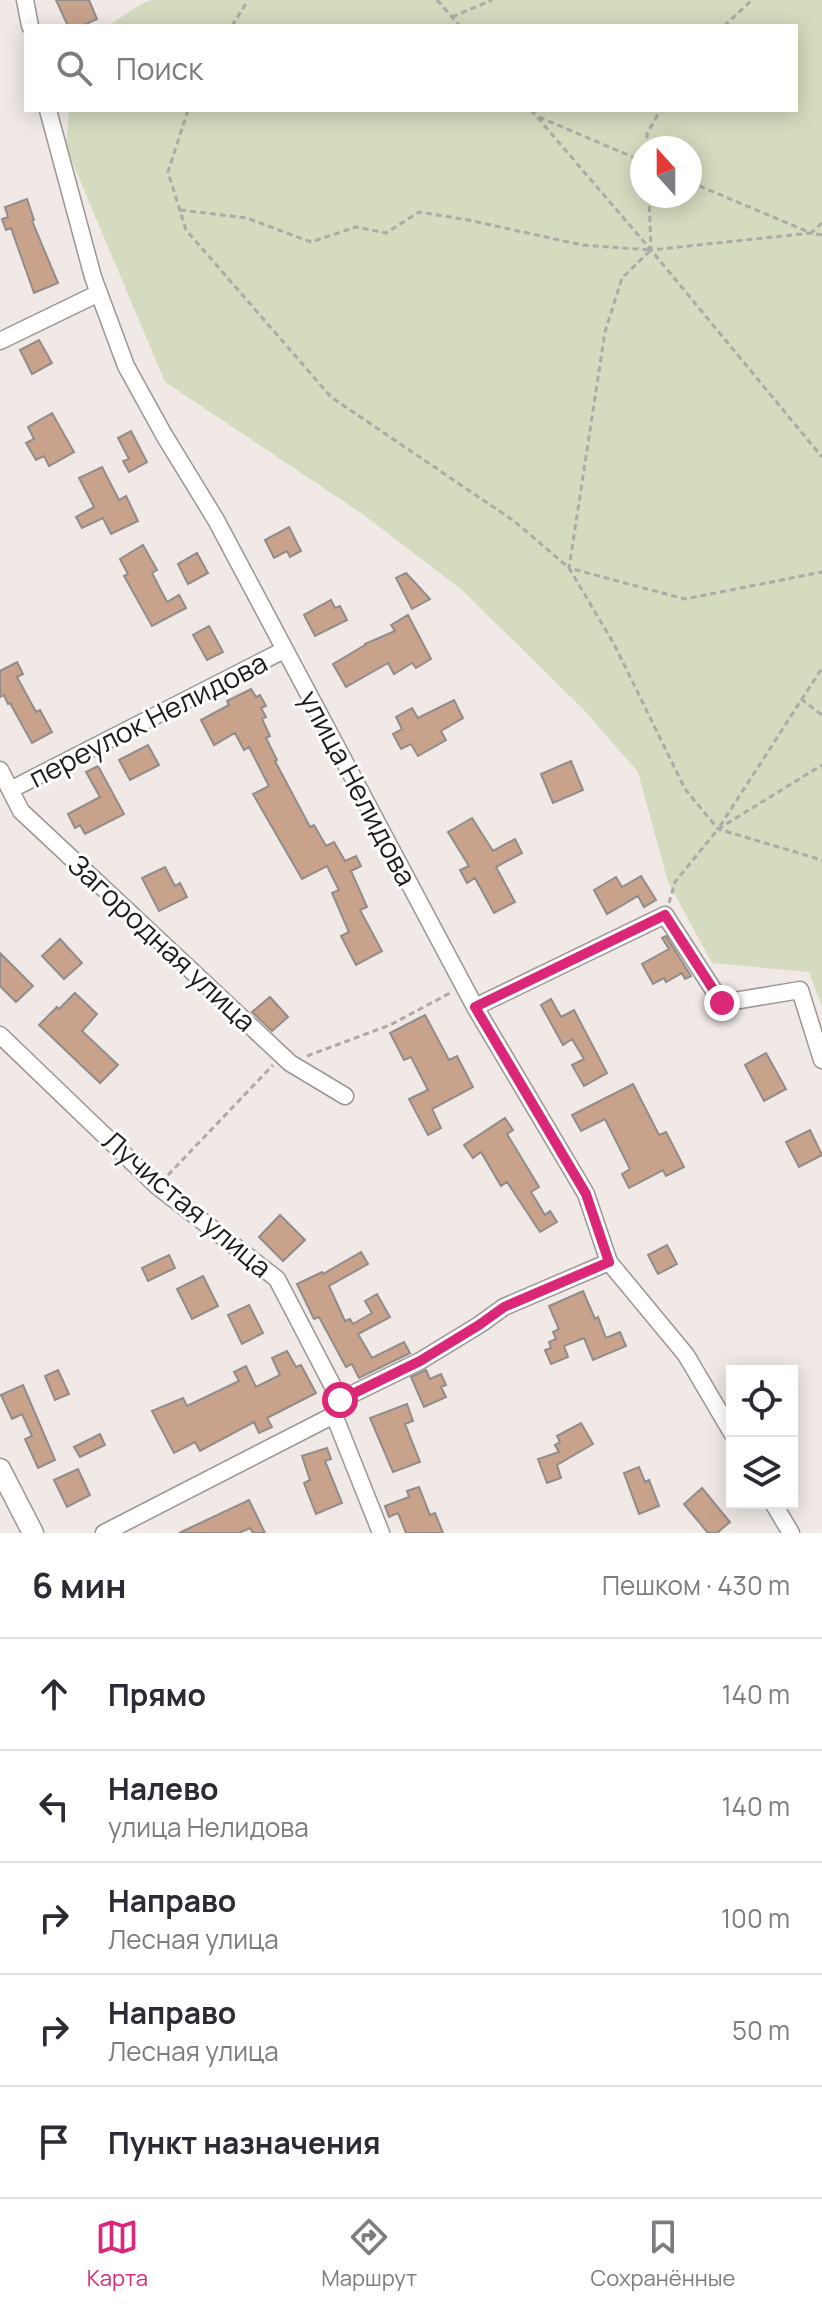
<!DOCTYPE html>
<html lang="ru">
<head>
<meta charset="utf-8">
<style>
	body { margin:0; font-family:Manrope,sans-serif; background:#f2f2f3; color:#2b2b33 }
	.controls { position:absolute; right:24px; bottom:24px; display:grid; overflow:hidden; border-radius:0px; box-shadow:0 4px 20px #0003 }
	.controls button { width:72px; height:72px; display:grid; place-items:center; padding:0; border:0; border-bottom:2px solid #e1e1e2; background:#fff; color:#2b2b33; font:40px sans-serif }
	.compass { position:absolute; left:630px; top:136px; width:72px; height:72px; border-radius:50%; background:#fff; box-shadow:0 4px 20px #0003; rotate:339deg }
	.stop { position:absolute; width:24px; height:24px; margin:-18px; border:6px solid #db2777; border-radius:50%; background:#fff }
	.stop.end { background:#db2777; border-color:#fff; box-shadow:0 2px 8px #0008 }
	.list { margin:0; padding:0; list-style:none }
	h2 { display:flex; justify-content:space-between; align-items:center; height:104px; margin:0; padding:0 32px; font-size:34px }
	h2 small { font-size:26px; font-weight:400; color:#7c7c81 }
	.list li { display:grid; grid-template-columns:52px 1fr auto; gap:24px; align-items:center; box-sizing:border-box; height:112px; padding:0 32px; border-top:2px solid #e1e1e2 }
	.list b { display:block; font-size:30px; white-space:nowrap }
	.list p { margin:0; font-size:26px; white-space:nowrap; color:#7c7c81 }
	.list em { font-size:26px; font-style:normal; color:#7c7c81 }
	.icon { flex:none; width:44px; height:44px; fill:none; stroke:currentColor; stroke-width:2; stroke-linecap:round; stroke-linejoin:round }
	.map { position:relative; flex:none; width:822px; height:1533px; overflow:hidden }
	.search { position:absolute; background:#fff; box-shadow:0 4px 20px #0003; left:24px; right:24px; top:24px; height:88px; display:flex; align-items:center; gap:20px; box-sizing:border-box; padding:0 28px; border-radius:0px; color:#7c7c81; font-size:30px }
	.sheet { height:664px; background:#fff }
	nav { display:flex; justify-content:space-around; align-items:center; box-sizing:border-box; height:112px; border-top:2px solid #e1e1e2; background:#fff; font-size:22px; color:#7c7c81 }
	nav a { display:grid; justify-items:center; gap:4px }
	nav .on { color:#db2777 }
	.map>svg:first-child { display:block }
	.green { fill:#d4dbbe; fill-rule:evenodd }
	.building { fill:#c9a28c; stroke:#918c89; stroke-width:2 }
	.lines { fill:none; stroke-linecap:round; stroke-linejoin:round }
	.minor-casing { stroke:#9b9693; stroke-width:19 }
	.tertiary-casing { stroke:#9b9693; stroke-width:23 }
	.path { stroke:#afa9a7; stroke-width:3; stroke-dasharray:6 4; stroke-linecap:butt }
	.minor { stroke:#fff; stroke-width:16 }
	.tertiary { stroke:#fff; stroke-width:20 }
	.route { stroke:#db2777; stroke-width:10 }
	.labels { text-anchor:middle; stroke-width:6; stroke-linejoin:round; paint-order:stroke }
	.street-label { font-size:28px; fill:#1e1c1b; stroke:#fff }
</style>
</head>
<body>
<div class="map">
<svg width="822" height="1533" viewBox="0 0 822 1533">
	<rect width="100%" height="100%" fill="#f0e9e6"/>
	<!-- green -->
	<path class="green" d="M152,0h670v1007l-13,-35 -97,-9 -44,-81 -30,-110 -53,-61 -123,-121 -98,-75 -199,-133 -99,-235 3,-37h727v-84h-688l33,-22zM642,148h48v48h-48z"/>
	<!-- building -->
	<path class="building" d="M56,0h33l8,19 -15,7h-14z
		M27,199l7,21 -2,1 26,62 -24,10 -23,-65 -5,2 -4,-11 6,-2 -3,-10z
		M39,340l13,23 -20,11 -12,-24z
		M52,413l22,39 -25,14 -5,-10 -8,4 -10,-17 8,-4 -6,-12z
		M131,431l16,31 -18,10 -6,-11 6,-2 -11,-21z
		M102,467l17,33 7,-4 12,25 -27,13 -8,-16 -21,10 -6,-11 18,-10 -15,-29z
		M289,527l12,24 -11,6 -3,-6 -13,7 -9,-18z
		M143,545l14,25 -5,3 15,29 12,-7 7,13 -34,18 -28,-50 4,-2 -8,-15z
		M197,553l11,20 -20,11 -10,-20z
		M406,573l24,26 -18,10 -16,-31z
		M331,600l4,8 5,-2 7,14 -32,16 -11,-21z
		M408,615l23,44 -15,9 -4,-5 -18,11 -6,-11 -42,24 -13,-23 32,-19v-1l30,-13 -4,-6z
		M209,626l14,26 -16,8 -14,-25z
		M17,662l6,12 -6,3 19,35 4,-2 12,22 -20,11 -22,-40 -2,1 -4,-9 -4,2v-26z
		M251,689l5,8 4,-2 6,11 -5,2 5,9 -4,2 8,17 -4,2 11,22 -2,1 35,66 4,-2 12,21 8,-4 11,19 11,-5 5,10 -10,5 16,36 -7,3 22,41 -26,14 -15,-29 8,-4 -17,-39 7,-3 -12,-24 -25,13 -49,-85 16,-8 -20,-39 -5,3 -9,-17 -21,12 -13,-25 28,-15 -2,-4z
		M454,700l9,18 -22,13 5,9 -28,16 -7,-12 -10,5 -8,-15 9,-5 -6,-12 16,-9 6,10z
		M148,745l11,20 -29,15 -11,-20z
		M571,761l12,29 -30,13 -12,-29z
		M98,766l26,48 -39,20 -5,-9 -5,3 -7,-14 32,-17 -14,-25z
		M472,818l21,33 22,-12 7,14 -26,14 19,35 -21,11 -19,-35 -8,5 -7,-13 9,-4 -21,-34z
		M165,867l10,19 5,-3 7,14 -28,14 -17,-33z
		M641,876l15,24 -12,7 -6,-11 -31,18 -13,-24 22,-13 6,10z
		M666,936l25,40 -6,3 -3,-6 -16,9 -2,-4 -11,6 -11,-20 27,-15 -7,-11z
		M60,939l22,24 -18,16 -22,-23z
		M0,953l33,33 -17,16 -16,-16z
		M75,993l22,21 -15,17 36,34 -18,18 -61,-58 18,-18 2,2z
		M270,997l18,20 -16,14 -20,-19z
		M551,999l10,18 13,-7 33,63 -23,13 -12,-21 12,-6 -12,-20 -9,6 -22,-40z
		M425,1015l24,45 8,-4 16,31 -41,22 9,19 -13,7 -19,-36 19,-9 -17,-33 -7,3 -14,-27z
		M766,1053l20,36 -22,12 -19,-36z
		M633,1084l26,51 7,-3 18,35 -18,9 -3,-6 -34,18 -7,-14 8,-5 -25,-50 -24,12 -9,-16z
		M505,1118l8,12 -6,4 32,53 -8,5 14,23 5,-4 7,11 -17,10 -33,-50 -6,4 -20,-34 -8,6 -9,-13z
		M810,1130l12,25 -23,12 -13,-25z
		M280,1215l25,25 -22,21 -24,-24z
		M667,1245l10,19 -19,10 -10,-19z
		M361,1252l7,12 -39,22 16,35 5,-2 3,5 19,-11 -7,-12 12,-7 13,23 -32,17 14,24 32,-16 6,11 -51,25 -7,-14 -6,3 -27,-50 -5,2 -17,-35 25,-12 1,2z
		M169,1255l6,13 -27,13 -6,-13z
		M203,1276l15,30 -26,13 -15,-30z
		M583,1291l12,28 3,-2 8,21 14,-6 6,14 -33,14 -9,-22 -20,8 4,11 -17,7 -6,-14 6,-2 -2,-6 7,-3 -3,-7 6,-3 -10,-23z
		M249,1305l14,28 -21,11 -14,-29z
		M287,1351l9,16 5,-2 15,28 -49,25 5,9 -13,6 -5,-11 -54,29 -5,-9 -21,11 -22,-42 31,-13 4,8 52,-25 -5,-9 12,-6 10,21 24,-12 -8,-17z
		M58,1370l11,24 -14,6 -10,-24z
		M426,1370l4,9 11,-5 5,11 -5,2 5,10 -22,10 -13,-30z
		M23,1385l32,75 -17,8 -13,-29 7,-3 -10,-22 -10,5 -11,-24z
		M407,1404l6,17 -8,3 15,38 -27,10 -23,-54z
		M581,1423l12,21 -36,21 4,13 -14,5 -9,-24 21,-7 -4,-7 5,-3 -3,-6z
		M100,1434l5,11 -25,12 -6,-10z
		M327,1448l4,11 -6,2 17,42 -26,11 -12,-31 6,-3 -8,-24z
		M639,1467l6,15 4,-2 10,26 -20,8 -15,-41z
		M78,1469l12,26 -23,12 -13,-27z
		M419,1487l11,28 5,-2 8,20h-37l-8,-20 -9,4 -4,-11 24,-9 -2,-6z
		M702,1488l28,34 -13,11h-9l-24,-29z
		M249,1500l16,33h-12l-3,-5 -11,5h-60z"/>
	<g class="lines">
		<defs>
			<path id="minor" d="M25,0l5,26
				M48,110l45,167 33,89 38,69 52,85 259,487 111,187 23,68 77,93 46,78
				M0,341l99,-48
				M0,770l21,41 269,252 55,33
				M12,789l272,-139
				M475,1007l190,-92 57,88 78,-13 22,70
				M0,1035l157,151 120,93 63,121 -6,15 47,118
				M340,1400l80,-39 59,-36 25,-18 105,-45
				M773,1503l18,30
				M104,1533l230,-118"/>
			<path id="tertiary" d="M0,1469l33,64"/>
		</defs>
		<!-- minor casing -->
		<use href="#minor" class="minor-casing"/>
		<!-- tertiary casing -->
		<use href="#tertiary" class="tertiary-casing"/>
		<!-- path -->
		<path class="path" d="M437,0l23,26
			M452,17l40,-17
			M232,26l16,-26
			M724,26l28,-26
			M188,110l-20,62 18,58 145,167 183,124 55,47 45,76 71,145 33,40 104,31
			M531,110l120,140 171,207
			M539,117l103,44
			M647,148v-14l13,-24
			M690,182l121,51 11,-10
			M649,196l2,54 160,-17 11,2
			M180,210l67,8 64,24 45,-15 30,6 33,-21 49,8 114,25 69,5 -29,28 -17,54 -36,236 116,31 137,-27
			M801,699l21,16
			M720,826l102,-158
			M669,903l6,-21 43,-53 104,-64
			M307,1056l83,-31 60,-32
			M168,1175l105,-110"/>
		<!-- minor -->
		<use href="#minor" class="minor"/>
		<!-- tertiary -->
		<use href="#tertiary" class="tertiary"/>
	</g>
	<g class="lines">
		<!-- route -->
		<path class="route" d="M340,1400l80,-39 59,-36 25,-18 105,-45 -23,-68 -111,-187 190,-92 57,88"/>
	</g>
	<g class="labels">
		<!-- street labels -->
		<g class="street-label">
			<text transform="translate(148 720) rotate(-27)" y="10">переулок Нелидова</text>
			<text transform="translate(358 788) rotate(62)" y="10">улица Нелидова</text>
			<text transform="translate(162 943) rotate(43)" y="10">Загородная улица</text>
			<text transform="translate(187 1204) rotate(40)" y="10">Лучистая улица</text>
		</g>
	</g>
</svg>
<div class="controls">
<button><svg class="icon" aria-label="locate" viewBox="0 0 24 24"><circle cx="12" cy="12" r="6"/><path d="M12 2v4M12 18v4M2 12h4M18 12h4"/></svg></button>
<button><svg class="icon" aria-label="layers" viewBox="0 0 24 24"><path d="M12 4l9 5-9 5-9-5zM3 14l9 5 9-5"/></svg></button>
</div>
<svg class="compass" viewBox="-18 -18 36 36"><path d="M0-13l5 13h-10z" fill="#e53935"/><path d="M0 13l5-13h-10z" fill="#7c7c81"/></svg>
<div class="stop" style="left:340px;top:1400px"></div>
<div class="stop end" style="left:722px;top:1003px"></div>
<div class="search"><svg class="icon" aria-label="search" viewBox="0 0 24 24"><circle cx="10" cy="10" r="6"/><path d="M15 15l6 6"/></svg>Поиск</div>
</div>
<section class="sheet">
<h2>6 мин<small>Пешком · 430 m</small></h2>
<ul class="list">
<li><svg class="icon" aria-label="ahead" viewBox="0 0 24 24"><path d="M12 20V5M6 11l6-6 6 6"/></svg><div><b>Прямо</b></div><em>140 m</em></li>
<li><svg class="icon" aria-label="left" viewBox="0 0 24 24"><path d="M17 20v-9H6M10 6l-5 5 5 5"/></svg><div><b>Налево</b><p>улица Нелидова</p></div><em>140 m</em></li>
<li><svg class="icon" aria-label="right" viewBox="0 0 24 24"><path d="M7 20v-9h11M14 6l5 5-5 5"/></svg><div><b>Направо</b><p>Лесная улица</p></div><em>100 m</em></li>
<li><svg class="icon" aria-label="right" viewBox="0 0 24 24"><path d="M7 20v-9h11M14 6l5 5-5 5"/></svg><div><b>Направо</b><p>Лесная улица</p></div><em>50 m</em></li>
<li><svg class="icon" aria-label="arrive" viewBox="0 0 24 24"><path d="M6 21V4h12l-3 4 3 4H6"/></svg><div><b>Пункт назначения</b></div></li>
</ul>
</section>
<nav>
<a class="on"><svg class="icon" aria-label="map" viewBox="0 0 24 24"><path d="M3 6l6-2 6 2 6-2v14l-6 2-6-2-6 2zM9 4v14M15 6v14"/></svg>Карта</a>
<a><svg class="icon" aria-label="directions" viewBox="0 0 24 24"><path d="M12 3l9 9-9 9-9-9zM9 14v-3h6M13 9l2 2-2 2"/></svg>Маршрут</a>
<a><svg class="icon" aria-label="saved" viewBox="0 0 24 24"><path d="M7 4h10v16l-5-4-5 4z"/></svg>Сохранённые</a>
</nav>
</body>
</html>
